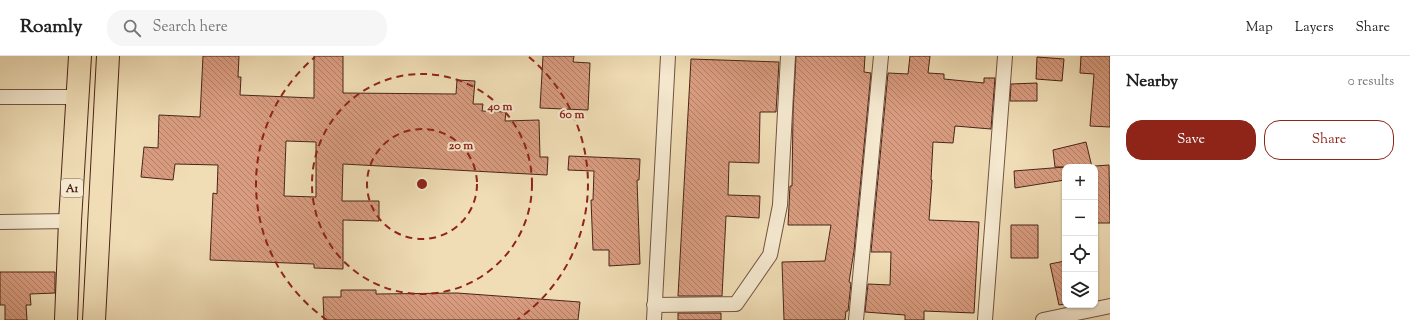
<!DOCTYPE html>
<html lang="en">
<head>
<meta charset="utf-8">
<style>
	body { margin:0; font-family:"Sorts Mill Goudy",serif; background:#f6f6f6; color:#222 }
	.controls { position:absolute; right:12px; bottom:12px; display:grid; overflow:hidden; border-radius:8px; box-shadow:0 1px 3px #0004 }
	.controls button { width:36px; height:36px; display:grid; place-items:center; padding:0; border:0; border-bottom:1px solid #e0e0e0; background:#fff; color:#222; font:20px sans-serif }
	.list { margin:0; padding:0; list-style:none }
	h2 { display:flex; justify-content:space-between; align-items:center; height:52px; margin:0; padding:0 16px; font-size:17px }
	h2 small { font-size:13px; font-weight:400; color:#767676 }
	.actions { display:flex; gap:8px; padding:12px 16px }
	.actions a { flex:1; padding:9px 0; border:1px solid #8f2418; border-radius:16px; text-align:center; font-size:14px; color:#8f2418 }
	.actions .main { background:#8f2418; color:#fff }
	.icon { flex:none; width:22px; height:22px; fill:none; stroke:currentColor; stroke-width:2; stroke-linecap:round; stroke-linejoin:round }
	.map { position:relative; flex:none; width:1110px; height:264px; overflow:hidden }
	header { display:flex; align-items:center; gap:24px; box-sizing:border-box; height:56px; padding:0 20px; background:#fff; border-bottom:1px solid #e0e0e0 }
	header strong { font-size:19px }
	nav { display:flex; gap:22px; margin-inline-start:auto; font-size:14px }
	.search { width:280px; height:36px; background:#f6f6f6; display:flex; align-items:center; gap:10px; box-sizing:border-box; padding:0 14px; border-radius:16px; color:#767676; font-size:15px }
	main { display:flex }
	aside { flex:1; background:#fff }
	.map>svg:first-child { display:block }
	.building { fill:url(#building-back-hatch); stroke:#492518; fill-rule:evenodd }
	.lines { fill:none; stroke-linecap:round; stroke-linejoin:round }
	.street-casing { stroke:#735340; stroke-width:16 }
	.highway-casing { stroke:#492518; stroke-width:24 }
	.street { stroke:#f5e9d0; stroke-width:14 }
	.highway { stroke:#f0ddb6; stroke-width:22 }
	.ring { fill:none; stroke:#8f2418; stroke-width:2; stroke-dasharray:7 5 }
	.labels { text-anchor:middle; stroke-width:4; stroke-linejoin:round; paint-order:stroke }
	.shield { fill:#f5e9d0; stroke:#7d604f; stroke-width:1 }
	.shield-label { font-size:11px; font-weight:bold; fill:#492518 }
	.centre { fill:#8f2418; stroke:#f5e9d0; stroke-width:2 }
	.ring-label { font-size:12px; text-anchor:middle; font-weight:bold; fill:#8f2418; stroke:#f5e9d0; stroke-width:4; stroke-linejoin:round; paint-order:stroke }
</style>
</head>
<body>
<header>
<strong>Roamly</strong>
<div class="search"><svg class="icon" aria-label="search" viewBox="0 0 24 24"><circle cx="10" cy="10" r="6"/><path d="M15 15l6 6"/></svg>Search here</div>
<nav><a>Map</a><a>Layers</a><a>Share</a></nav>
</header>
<main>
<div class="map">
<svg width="1110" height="264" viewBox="0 0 1110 264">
	<defs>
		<pattern id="building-back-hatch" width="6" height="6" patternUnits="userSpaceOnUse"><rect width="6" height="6" fill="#d99c80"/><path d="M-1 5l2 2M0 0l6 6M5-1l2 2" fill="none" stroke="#b27f68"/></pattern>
	</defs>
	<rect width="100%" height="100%" fill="#f0ddb6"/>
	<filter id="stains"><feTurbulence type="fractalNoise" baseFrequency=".005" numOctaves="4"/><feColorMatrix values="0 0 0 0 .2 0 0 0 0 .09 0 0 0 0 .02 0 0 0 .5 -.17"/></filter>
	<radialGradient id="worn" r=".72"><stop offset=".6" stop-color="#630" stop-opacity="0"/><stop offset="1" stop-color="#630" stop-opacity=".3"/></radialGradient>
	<!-- building -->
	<path class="building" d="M203,0h36l-1,21h3l-1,18 74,3v-42h29v37l113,1 1,-14 18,1 -2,23h10l-1,7 24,1 -1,9 34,-1 1,37h8l-1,18 -204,-11 -1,37h37v20l-36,-1v49l-29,-1v-4l-104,-4 3,-67 4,1 1,-29 -43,-1 -2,16 -32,-3 3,-30 14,1 1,-33 41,2zM286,85l30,1v55l-32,-1z
		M543,0h31l-1,6 17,1 -2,47 -48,-2z
		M796,0h69l-1,16 7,1 -17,178 -5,31 2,1 -3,28h-2l-1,9h-61l-2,-58 43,-1 6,-36h-43l2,-39h2l1,-73z
		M910,0h20l-2,17 16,1v5l40,4v-5h11l-4,51 -36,-3 -2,17 -20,-1 -2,38h1l-3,40 50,2 -5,91 -50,-2v9h-19v-5l-40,-3 3,-28 22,1 1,-33h-20l17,-179 20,1z
		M1081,0h29v71l-20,-1 4,-52 -14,-1z
		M1037,1l27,2 -2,22 -26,-2z
		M691,3l88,3 -3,50h-16l-1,51 -30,-1 -1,33 32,1 -1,22 -33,-2 -4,80h-44z
		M1037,27v18h-27l1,-17z
		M1086,86l6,25h-37l-2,-17z
		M569,100l71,3 -1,21h-2l3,84 -31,2v-16h-16l-2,-50h2l1,-29 -26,-1z
		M1109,109l1,58h-15v-57z
		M1065,111v13l-50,8 -1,-17z
		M1011,169h27v33h-27z
		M1065,205v43l-6,1 -9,-41z
		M0,216h55v21l-25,1 1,11h-5l1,15h-22v-15h-5z
		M341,234h35v4l81,-1 123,9 -2,18h-254l-1,-23h18z
		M678,257h43v7h-43z"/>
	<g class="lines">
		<defs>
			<path id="street" d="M0,41h78
				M0,166l70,-1
				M654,249l82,-1 34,-49 10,-50 8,-149
				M654,264l14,-264
				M856,264l25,-264
				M985,264l20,-264
				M1043,264l67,-14"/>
			<path id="highway" d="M66,264l4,-99 10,-165
				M94,264l14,-264"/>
		</defs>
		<!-- street casing -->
		<use href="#street" class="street-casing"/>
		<!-- highway casing -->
		<use href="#highway" class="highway-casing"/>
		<!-- street -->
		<use href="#street" class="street"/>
		<!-- highway -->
		<use href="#highway" class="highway"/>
	</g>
	<!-- distance rings -->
	<g class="ring">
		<circle cx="422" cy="128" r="55"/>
		<circle cx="422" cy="128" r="110"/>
		<path d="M327 264A166 166 0 0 1 315 1M529 1A166 166 0 0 1 517 264"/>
	</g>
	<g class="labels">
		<!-- shield labels -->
		<rect class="shield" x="61" y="123" width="22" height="18" rx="3"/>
		<g class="shield-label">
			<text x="72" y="136">A1</text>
		</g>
	</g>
	<circle cx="422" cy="128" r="6" class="centre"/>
	<g class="ring-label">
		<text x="500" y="54">40 m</text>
		<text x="572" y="62">60 m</text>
		<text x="461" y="93">20 m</text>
	</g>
	<rect width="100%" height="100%" filter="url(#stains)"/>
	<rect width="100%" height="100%" fill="url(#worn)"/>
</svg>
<div class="controls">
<button>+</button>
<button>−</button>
<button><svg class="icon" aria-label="locate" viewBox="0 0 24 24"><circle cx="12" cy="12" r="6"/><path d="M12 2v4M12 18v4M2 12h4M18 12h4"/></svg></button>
<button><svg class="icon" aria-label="layers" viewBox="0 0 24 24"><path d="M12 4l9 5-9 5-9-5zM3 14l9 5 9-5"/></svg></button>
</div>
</div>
<aside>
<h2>Nearby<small>0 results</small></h2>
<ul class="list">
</ul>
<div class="actions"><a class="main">Save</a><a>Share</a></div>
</aside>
</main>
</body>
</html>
